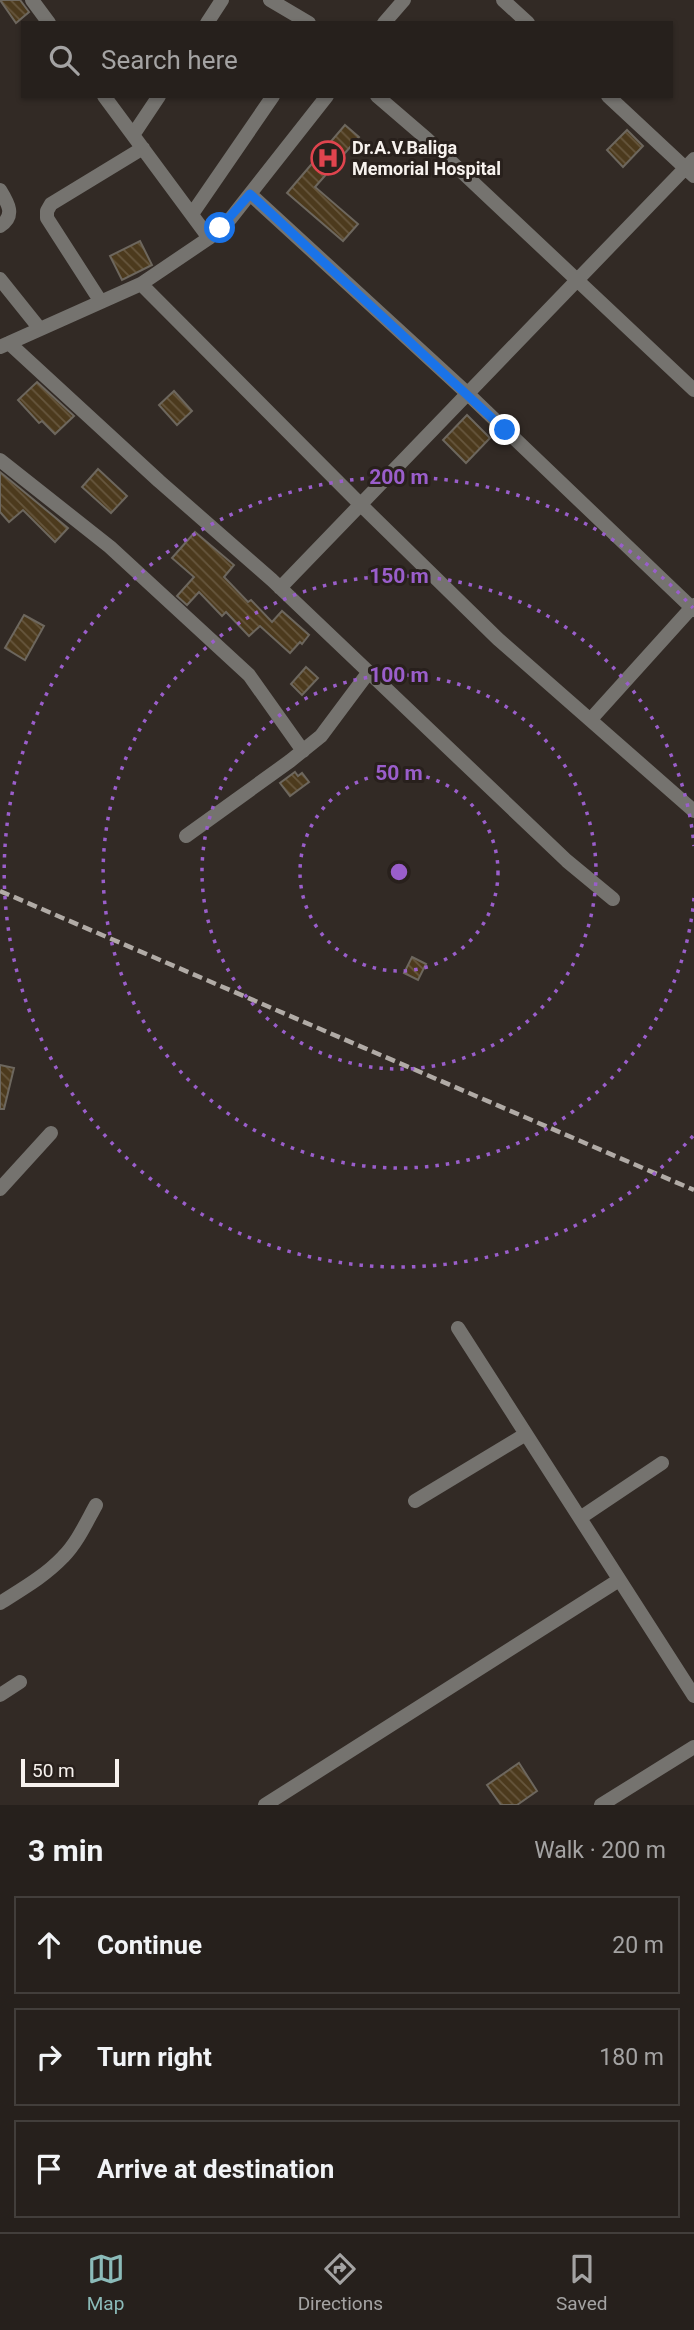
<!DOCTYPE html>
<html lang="en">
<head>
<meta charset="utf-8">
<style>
	body { margin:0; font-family:Roboto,sans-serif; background:#2e2825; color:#f1f3f6 }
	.scale { position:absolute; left:21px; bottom:18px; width:98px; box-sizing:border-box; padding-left:7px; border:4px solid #f7f2ee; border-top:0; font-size:19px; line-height:24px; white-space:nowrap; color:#f7f2ee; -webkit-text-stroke:5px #28201c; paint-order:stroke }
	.stop { position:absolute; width:21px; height:21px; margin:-16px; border:5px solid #1a73e8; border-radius:50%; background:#fff }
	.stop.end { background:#1a73e8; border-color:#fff; box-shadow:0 2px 7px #0008 }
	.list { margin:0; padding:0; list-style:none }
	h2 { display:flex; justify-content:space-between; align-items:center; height:91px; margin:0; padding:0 28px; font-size:30px }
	h2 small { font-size:23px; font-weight:400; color:#a4a3a3 }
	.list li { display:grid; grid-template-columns:46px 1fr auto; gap:21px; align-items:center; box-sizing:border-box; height:98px; margin:0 14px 14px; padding:0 14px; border:2px solid #423e3b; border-radius:0px }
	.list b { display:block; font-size:26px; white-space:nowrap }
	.list em { font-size:23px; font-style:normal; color:#a4a3a3 }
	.icon { flex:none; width:38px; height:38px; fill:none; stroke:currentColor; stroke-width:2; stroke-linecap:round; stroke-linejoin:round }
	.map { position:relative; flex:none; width:694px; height:1805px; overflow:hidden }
	.search { position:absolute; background:#26201c; box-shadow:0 2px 5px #0004; left:21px; right:21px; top:21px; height:77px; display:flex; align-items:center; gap:18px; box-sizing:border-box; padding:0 24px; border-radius:0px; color:#a4a3a3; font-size:26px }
	.sheet { height:427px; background:#26201c }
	nav { display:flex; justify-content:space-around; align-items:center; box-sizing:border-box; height:98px; border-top:2px solid #423e3b; background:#26201c; font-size:19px; color:#a4a3a3 }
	nav a { display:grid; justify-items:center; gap:4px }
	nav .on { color:#8bbbb9 }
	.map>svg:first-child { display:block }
	.building { fill:url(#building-back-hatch); stroke:#6d675e; stroke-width:2 }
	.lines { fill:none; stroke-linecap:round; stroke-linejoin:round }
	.minor { stroke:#75736f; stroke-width:14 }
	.rail { stroke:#b1aba6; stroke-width:4.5; stroke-dasharray:10 5; stroke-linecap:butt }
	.route { stroke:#1a73e8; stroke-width:9 }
	.ring { fill:none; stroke:#9a5ecb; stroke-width:3.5; stroke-dasharray:3.5 7 }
	.labels { text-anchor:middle; stroke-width:6; stroke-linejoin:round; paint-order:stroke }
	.poi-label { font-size:18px; font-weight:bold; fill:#f7f2ee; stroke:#28201c; text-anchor:start }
	.centre { fill:#9a5ecb; stroke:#28201c; stroke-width:3.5 }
	.ring-label { font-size:21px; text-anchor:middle; font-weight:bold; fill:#9a5ecb; stroke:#28201c; stroke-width:6; stroke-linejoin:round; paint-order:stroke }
</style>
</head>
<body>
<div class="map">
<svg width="694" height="1805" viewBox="0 0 694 1805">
	<defs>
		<pattern id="building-back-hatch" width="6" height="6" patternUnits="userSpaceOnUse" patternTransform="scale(1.75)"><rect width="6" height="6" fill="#4c3a1d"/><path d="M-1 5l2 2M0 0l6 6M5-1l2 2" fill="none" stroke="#67573e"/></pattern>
	</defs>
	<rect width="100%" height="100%" fill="#322a25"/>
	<!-- building -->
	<path class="building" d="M0,0h20l9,12 -13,11z
		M345,125l14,12 -44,50 43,37 -15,17 -56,-48z
		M627,130l16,16 -20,21 -16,-17z
		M140,241l12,24 -30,15 -12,-24z
		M37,382l37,34 -19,18 -13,-13 -3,2 -21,-23z
		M174,391l18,20 -15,14 -18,-20z
		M467,415l23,23 -24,25 -23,-23z
		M98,469l29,27 -16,17 -29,-26z
		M0,472l68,56 -13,14 -32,-32 -14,12 -9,-10z
		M195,532l39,33 -10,12 24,25 3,-2 21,22 10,-11 27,24 -7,9 -2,-2 -10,11 -30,-27 -11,10 -23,-24 -4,4 -23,-24 -12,13 -10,-9 17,-19 -22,-19z
		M24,615l20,11 -19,34 -20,-12z
		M306,667l12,11 -16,17 -11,-11z
		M295,772l3,4 4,-3 7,9 -19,14 -10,-13z
		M412,957l14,7 -8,16 -14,-7z
		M0,1065l14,3 -10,41h-4z
		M519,1763l18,28 -20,14h-16l-14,-20z"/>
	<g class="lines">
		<!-- minor -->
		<path class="minor" d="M32,0l17,23
			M270,0l39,23
			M503,0l25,23
			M207,23l15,-23
			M384,23l20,-23
			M104,96l105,142
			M377,96l50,43 267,251
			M608,96l86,80
			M133,135l26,-39
			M0,190c8,13 16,26 0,36
			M250,194l218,200 226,216
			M192,214l81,-118
			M0,279l40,50
			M141,284l220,221 137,134 196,172
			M101,302l-54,-84v-7l4,-7 92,-56
			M9,343l150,138 113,99 295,281 46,38
			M0,347l141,-63 68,-46 22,-20 96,-122
			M0,460l110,87 139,128 54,76
			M280,588l414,-429
			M591,719l103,-114
			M186,836l104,-75 31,-25 47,-63
			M0,1189l51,-56
			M458,1328l236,368
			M415,1501l111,-67
			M580,1518l82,-55
			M0,1603c22,-14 45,-27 63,-46 14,-14 23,-34 33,-52
			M0,1695l20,-13
			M265,1805l354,-225
			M601,1805l93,-58"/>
		<!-- rail -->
		<path class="rail" d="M0,891l694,299"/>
	</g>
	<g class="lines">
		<!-- route -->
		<path class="route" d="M220,228l30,-34 255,236"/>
	</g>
	<!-- distance rings -->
	<g class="ring">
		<circle cx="399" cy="872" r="99"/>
		<circle cx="399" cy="872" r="197"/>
		<path d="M694 898A296 296 0 1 1 694 846"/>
		<path d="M693 1136A395 395 0 1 1 693 608"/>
	</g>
	<!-- icons -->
	<defs>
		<symbol id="hospital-ring" viewBox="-11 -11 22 22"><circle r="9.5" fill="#28201c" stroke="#e0444e" stroke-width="1.5"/><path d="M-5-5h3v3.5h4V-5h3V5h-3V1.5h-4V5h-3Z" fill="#e0444e"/></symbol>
	</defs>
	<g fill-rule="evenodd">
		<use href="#hospital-ring" x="309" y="139" width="38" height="38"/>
	</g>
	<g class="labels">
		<!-- poi labels -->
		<g class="poi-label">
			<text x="352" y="154">Dr.A.V.Baliga<tspan x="352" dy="21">Memorial Hospital</tspan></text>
		</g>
	</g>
	<circle cx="399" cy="872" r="10" class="centre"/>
	<g class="ring-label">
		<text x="399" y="484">200 m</text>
		<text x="399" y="583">150 m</text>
		<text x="399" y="682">100 m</text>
		<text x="399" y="780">50 m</text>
	</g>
</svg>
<div class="scale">50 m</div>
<div class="stop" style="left:220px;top:228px"></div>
<div class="stop end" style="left:505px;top:430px"></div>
<div class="search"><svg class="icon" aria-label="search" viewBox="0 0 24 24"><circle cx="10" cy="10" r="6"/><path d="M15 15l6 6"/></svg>Search here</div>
</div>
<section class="sheet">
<h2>3 min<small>Walk · 200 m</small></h2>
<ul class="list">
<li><svg class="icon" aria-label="ahead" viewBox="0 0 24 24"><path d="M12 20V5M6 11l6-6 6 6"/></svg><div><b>Continue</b></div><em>20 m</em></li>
<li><svg class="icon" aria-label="right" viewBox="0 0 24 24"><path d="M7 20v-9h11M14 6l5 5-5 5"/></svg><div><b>Turn right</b></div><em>180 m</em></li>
<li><svg class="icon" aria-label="arrive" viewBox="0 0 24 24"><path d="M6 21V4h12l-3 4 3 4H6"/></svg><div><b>Arrive at destination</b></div></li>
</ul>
</section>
<nav>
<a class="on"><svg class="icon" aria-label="map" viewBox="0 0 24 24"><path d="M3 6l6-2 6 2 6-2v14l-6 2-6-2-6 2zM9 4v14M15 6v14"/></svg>Map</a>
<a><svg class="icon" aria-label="directions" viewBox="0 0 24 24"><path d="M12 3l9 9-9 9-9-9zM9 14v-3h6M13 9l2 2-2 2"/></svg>Directions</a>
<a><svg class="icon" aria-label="saved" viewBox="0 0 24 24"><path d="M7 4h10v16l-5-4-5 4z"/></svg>Saved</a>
</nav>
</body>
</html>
